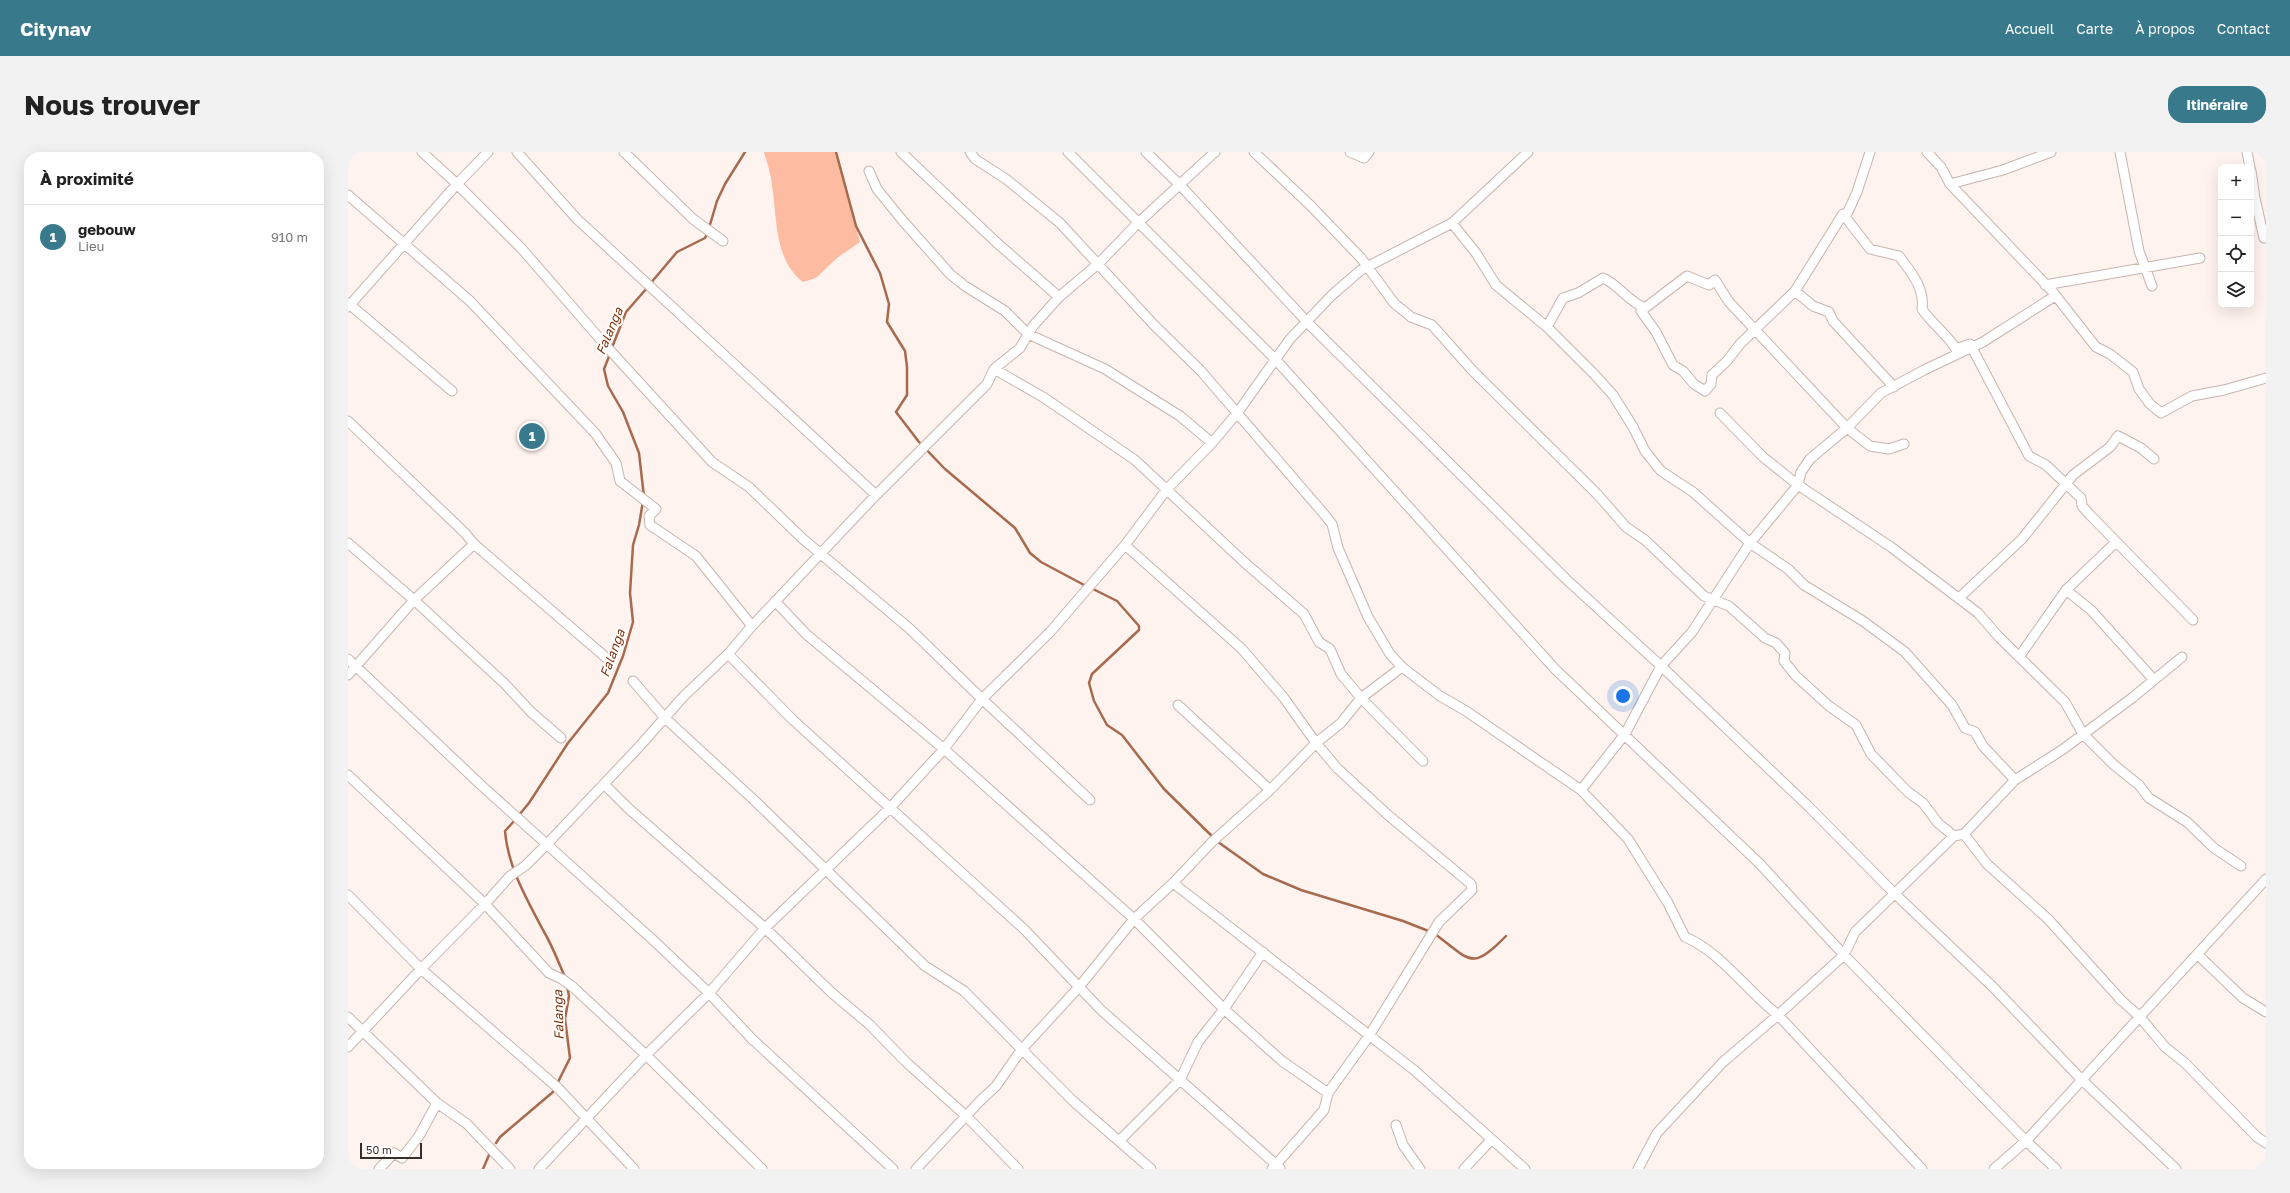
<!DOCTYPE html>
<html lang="fr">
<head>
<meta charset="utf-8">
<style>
	body { margin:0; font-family:"Golos Text",sans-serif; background:#f2f2f2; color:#222 }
	.controls { position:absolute; right:12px; top:12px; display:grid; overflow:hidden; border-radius:8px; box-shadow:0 4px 16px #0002 }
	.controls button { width:36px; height:36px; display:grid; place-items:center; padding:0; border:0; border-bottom:1px solid #e0e0e0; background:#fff; color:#222; font:20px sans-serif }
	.scale { position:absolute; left:12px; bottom:10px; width:62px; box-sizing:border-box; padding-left:4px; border:2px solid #352e2b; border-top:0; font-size:11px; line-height:14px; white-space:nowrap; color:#352e2b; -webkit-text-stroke:3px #fff; paint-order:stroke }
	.you { position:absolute; left:1275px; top:544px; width:14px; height:14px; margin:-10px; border:3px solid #fff; border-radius:50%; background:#1a73e8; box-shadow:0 0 0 6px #1a73e833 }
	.badge { display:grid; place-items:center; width:26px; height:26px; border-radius:50%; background:#387a8c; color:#fff; font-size:13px; font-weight:700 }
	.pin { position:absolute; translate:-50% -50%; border:2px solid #fff; box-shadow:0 1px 4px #0006 }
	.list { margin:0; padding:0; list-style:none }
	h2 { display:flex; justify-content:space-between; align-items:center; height:52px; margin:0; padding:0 16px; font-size:17px }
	h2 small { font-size:13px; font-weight:400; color:#767676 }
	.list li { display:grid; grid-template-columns:26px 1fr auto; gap:12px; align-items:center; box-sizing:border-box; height:64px; padding:0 16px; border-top:1px solid #e0e0e0 }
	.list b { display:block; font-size:15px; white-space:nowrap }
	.list p { margin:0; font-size:13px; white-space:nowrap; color:#767676 }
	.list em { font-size:13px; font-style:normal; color:#767676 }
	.icon { flex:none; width:22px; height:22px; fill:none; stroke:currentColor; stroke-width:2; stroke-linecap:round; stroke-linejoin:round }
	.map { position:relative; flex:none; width:1918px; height:1017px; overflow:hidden; border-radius:16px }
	header { display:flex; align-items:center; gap:24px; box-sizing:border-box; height:56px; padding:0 20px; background:#387a8c; color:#fff }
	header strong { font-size:19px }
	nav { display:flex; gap:22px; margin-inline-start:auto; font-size:14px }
	.intro { display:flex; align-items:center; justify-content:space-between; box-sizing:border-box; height:96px; padding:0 24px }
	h1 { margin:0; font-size:28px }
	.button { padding:10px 18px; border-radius:16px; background:#387a8c; color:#fff; font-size:14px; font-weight:700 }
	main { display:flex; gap:24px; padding:0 24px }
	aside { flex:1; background:#fff; border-radius:16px; box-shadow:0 4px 16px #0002 }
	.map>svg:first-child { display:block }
	.green { fill:#fdbca1 }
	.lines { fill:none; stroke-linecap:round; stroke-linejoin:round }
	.stream { stroke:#a76a4f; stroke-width:2.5 }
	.street-casing { stroke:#c7b5ae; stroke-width:11 }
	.street { stroke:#fff; stroke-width:9 }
	.labels { text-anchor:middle; stroke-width:4; stroke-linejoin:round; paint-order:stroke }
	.water-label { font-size:13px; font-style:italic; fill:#82350d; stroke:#fff }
</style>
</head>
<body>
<header>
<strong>Citynav</strong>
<nav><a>Accueil</a><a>Carte</a><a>À propos</a><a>Contact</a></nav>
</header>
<div class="intro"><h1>Nous trouver</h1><a class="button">Itinéraire</a></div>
<main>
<aside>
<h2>À proximité<small></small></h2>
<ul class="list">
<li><span class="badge">1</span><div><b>gebouw</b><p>Lieu</p></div><em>910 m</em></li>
</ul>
</aside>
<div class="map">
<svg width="1918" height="1017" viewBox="0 0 1918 1017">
	<rect width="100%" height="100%" fill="#fef3ee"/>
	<!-- green -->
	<path class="green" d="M416,0h72l24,90 -23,16 -21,20 -13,4c-29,-22 -26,-64 -31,-97 -1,-11 -5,-22 -8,-33z"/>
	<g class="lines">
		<!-- stream -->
		<path class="stream" d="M488,0l20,74 24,47 9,31 -2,18 18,29 2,16v28l-11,17 23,30 26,27 70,59 15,25 11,9 45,24
			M361,76l8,-27 8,-17 20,-32
			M302,132l27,-32 28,-14 3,-6
			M263,198l15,-38 21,-24
			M262,202l-6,15 4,17 15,26 16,41 5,44
			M743,436l26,13 22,25v4l-47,44 -3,9 5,18 13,24 15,10 42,54 54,53 45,32 38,16 102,31 28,11
			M171,663l10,-12 39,-60 40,-50 15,-37 10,-34 -3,-29 3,-48 6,-20 4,-24
			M168,667l-11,12c3,36 21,67 38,99 9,15 15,31 22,47
			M1087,782c35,26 36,38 71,2
			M148,991l4,-6 53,-45 17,-34 -5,-39 4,-23 -2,-10
			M135,1017l6,-14"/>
		<defs>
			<path id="street" d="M74,0l35,32 65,65 85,98 105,115 37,25 54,52 107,90 72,70 108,101
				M169,0l60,67 299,276
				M276,0l69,67 30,22
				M553,0l95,90 63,55
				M622,0l5,7 31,20 54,44 94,102 47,46 123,143 8,10 6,24 30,69 22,37 12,13 38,29 26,15 115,79 47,49 40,64 17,34c36,15 62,54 93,78l144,154
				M720,0l208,208 279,309 204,194 85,92 182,186 30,28
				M798,0l34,33 128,138 258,256 95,87 147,140 86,87 99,94 89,93 94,89
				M906,0l57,54 50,52 33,45 17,14 21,8 40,45 126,125 28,32 19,13 59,56 25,10 36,32 11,5 9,10 -1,8 12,15 33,30 27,19 15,29 37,38 15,11 15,20 16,13
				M1002,0l14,6 5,-6
				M1579,0l14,15 9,17 102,107 44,56 14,7 23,18 6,17 11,15 11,9 31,-17 32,-6 42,-12
				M1772,0l19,99 13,35
				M1899,0l3,15
				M521,19l8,18 26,32 47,53 15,12 40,25 23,23 77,35 75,47 32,27
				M1903,19l4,27 9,40
				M1602,32l53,-14 48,-18
				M0,43l122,106 125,132 21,30 4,18 36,28 -7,7 1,9 46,31 56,70
				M1495,62l27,35 29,7c12,16 26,32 23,53 11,16 24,24 34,40l14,-5 59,112 17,9 35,33 1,8 8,9 103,105
				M1104,71l24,30 20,32 51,42 47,47 19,21 20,32 12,24 16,20 32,21 57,51 38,26 16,16 59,36 42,31 47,53 13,23 10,4 8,14 32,34
				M1697,133l155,-27
				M1447,139l18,15 16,6 4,9 61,66
				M0,151l104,88
				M0,155l109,-123 31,-32
				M1293,159l15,21 17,33 10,6 11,13 11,7 6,-7 1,-9 15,-14 13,-17 55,-53 48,-77h4l10,-22 13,-40
				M1199,175l16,-29 15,-5 25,-15c16,7 24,22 40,29l-2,4 46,-35 22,9 6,-5 14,22 118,126 23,18 19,3 15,-5
				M646,217l49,28 92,63 109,102 60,52 15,28 11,7 11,25 20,24 62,63
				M1372,261l43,44 35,28 93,62 87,66 20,23 67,66 18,32 31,31 25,20 10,13 38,24 27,26 27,18
				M0,269l117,112 9,11 136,117
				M0,391l66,57 91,84 26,28 30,26
				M777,393l117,104 42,49 32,45 21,25 51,47 83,69 1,6 -33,32 -70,114 -41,57 -4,17 -52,59
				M1718,438l25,20 63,70
				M1612,445l62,-58 51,-64 37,-28 8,-11 23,12 13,11
				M427,449l31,33 138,115 190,170 90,90 58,52 46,32
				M380,502l65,66 231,209 77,81 179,158
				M1671,505l47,-67 50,-48
				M0,507l134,127 170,153 57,54 43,46 141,130
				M0,523l66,-75 60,-56
				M285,529l32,37 89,82 171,166 39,25 109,110 78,68
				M830,553l92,85
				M0,623l137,129 64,69 13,6 11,8 73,68 116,114
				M256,632l24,24 137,120 67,65 38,32 36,37 60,54 52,53
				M1233,638l44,-56 36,-68 31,-34 58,-89 48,-58 3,-13 9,-13 37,-31 34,-35 43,-23 59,-28 72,-46
				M1616,682l23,30 61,55 73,81 19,17 25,30 20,16 72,74 9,6
				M825,731l241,187 111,99
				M0,743l73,74 137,119 76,81
				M1850,803l45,43 23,14
				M0,865l89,86 30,21 43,45
				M0,895l73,-78 64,-65 25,-28 15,-10 22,-22 91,-96 45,-51 45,-43 24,-28 124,-131 111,-111 7,-15 26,-21 13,-22 26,-29 39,-33 40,-41 77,-71
				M1048,973l7,20 17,24
				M771,989l61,-61 18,-38 26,-33 39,-57
				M31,1017l15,-16 8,5 17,-22 18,-33
				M191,1017l107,-114 63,-62 56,-65 124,-119 55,-60 38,-50 69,-68 74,-86 42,-56 45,-46 26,-31 52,-73 42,-44 29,-25 91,-47 76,-71
				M568,1017l64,-68 16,-15 26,-37 57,-62 55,-68 39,-36 39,-41 58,-52 46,-47 25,-20 20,-25 41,-31
				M1116,1017l27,-29
				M1290,1017l19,-36 66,-71 55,-47 66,-60 11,-23 99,-96 10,-2 51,-54 47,-30 70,-52 50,-41
				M1646,1017l32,-28 240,-262"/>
		</defs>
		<!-- street casing -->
		<use href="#street" class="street-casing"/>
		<!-- street -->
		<use href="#street" class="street"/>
	</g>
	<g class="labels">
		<!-- water labels -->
		<g class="water-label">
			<text transform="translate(261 179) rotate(-67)" y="5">Falanga</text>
			<text transform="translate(264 501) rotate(-70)" y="5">Falanga</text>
			<text transform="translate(210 863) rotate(-92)" y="5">Falanga</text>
		</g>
	</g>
</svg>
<div class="controls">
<button>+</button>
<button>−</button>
<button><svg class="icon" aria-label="locate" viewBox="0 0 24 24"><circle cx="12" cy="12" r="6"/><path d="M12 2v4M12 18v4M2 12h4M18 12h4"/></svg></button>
<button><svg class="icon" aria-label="layers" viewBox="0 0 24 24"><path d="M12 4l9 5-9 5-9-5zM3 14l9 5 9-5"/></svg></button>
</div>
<div class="scale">50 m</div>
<div class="you"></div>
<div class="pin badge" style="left:184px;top:284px">1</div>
</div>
</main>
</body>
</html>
